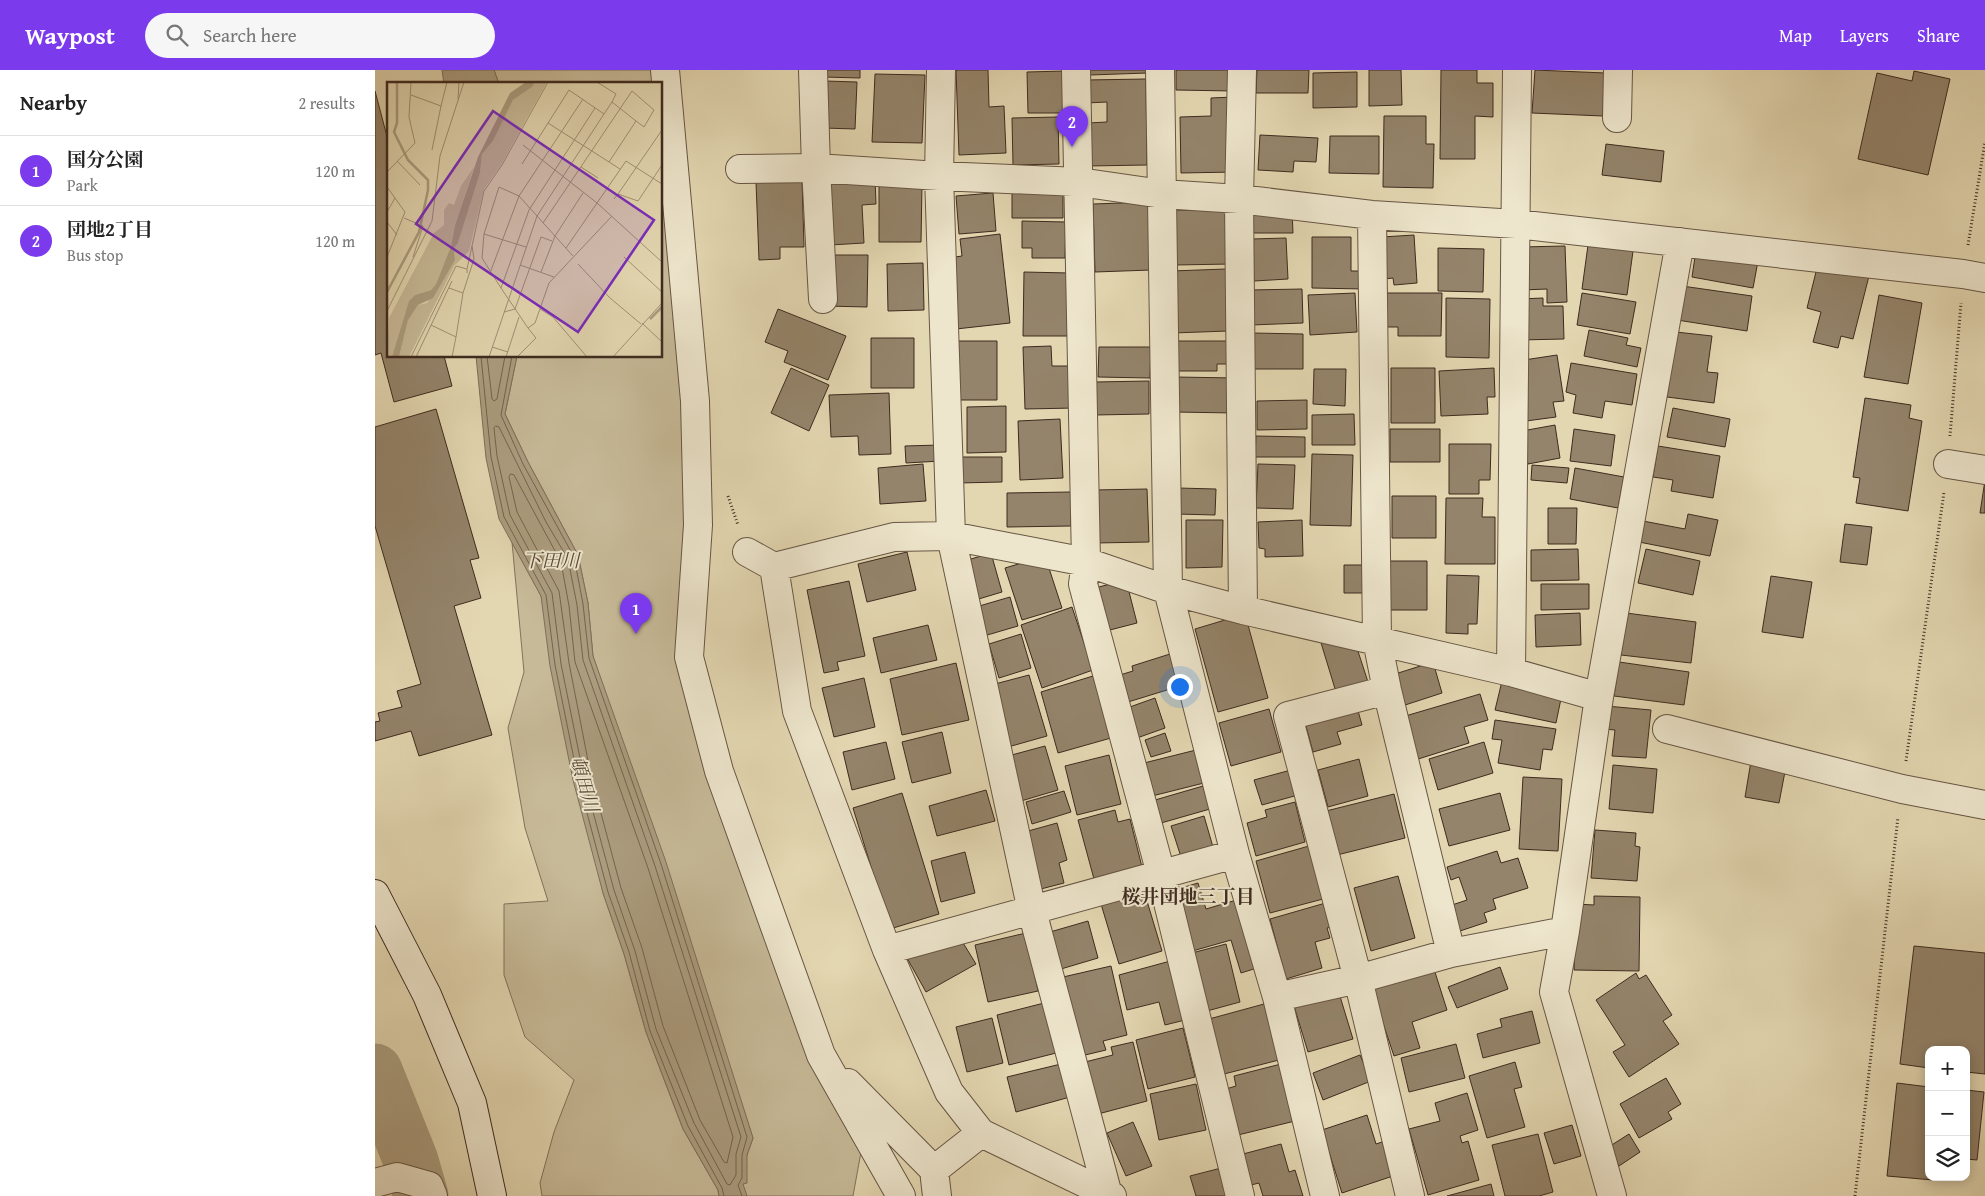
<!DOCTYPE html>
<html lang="en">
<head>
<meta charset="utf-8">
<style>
	body { margin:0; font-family:"Gentium Book Plus","Noto Serif JP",serif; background:#f6f6f6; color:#222 }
	.controls { position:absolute; right:15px; bottom:15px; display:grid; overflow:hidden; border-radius:10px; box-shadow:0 2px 12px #0003 }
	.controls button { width:45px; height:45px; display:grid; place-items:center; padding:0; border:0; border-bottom:1px solid #e0e0e0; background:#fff; color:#222; font:25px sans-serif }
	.you { position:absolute; left:804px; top:616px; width:18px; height:18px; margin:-12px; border:4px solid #fff; border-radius:50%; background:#1a73e8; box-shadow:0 0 0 8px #1a73e833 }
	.badge { display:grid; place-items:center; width:32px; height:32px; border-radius:50%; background:#7c3aed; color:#fff; font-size:16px; font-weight:700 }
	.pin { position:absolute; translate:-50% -41px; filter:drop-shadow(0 1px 2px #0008) }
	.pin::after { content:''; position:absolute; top:26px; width:18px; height:15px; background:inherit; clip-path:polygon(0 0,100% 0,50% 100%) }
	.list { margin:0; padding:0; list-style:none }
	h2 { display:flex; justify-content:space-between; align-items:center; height:65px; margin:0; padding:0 20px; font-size:21px }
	h2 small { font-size:16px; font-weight:400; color:#767676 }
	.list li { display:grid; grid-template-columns:32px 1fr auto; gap:15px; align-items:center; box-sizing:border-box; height:70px; padding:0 20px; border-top:1px solid #e0e0e0 }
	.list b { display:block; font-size:19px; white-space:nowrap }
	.list p { margin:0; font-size:16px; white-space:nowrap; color:#767676 }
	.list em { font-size:16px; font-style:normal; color:#767676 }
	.icon { flex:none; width:28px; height:28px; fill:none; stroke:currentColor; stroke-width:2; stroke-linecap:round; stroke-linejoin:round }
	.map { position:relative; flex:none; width:1610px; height:1126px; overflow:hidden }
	header { display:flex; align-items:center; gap:30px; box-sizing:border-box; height:70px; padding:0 25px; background:#7c3aed; color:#fff }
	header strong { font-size:24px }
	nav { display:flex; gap:28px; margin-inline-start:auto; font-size:18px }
	.search { width:350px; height:45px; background:#f6f6f6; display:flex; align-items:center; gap:12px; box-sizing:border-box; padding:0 18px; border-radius:28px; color:#767676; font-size:19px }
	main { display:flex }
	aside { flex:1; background:#fff }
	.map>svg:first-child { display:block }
	.green { fill:#c7ba98; stroke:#82725c }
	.water { fill:#ab9d7f; stroke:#7f6f59 }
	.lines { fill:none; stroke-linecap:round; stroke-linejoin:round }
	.shore { stroke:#74644f; stroke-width:1 }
	.river { stroke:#ab9d7f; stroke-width:55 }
	.building { fill:#94846b; stroke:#3e2b1f }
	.street-casing { stroke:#675644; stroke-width:30 }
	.secondary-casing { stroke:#3e2b1f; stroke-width:30 }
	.path { stroke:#3e2b1f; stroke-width:3; stroke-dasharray:1 2.5; stroke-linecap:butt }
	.street { stroke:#ede5cc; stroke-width:28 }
	.secondary { stroke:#ede5cc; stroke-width:28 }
	.labels { text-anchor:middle; stroke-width:4; stroke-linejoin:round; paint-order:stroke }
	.water-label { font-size:19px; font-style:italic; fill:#594837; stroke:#ede5cc }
	.neighbourhood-label { font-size:19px; font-weight:bold; fill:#3e2b1f; stroke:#ede5cc }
	.inset-river { fill:none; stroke:#ab9d7f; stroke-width:2.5 }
	.inset-road { fill:none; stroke:#a19277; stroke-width:1 }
	.view { fill:#7b2cbf; fill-opacity:0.15; stroke:#7b2cbf; stroke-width:2.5 }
	.inset-edge { fill:none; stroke:#3e2b1f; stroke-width:2.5 }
</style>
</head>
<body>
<header>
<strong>Waypost</strong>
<div class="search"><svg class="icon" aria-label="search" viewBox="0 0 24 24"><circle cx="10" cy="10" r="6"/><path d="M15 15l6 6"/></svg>Search here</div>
<nav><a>Map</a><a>Layers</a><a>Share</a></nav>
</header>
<main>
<aside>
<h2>Nearby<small>2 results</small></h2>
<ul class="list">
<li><span class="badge">1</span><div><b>国分公園</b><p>Park</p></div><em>120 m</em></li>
<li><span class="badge">2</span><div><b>団地2丁目</b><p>Bus stop</p></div><em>120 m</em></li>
</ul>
</aside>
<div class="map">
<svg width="1610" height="1126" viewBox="0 0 1610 1126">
	<rect width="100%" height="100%" fill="#e3d7b1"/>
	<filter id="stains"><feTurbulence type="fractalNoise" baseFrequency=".004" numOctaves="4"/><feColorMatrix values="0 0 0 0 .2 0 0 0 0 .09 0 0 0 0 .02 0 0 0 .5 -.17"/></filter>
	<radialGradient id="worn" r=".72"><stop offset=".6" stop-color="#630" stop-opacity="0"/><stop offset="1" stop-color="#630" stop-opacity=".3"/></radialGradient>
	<!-- green -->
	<path class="green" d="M119,0h164l1,14h-160z
		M286,34l26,301 1,127 -8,116 183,493 -10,55h-106l-5,-12 5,-29 6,-17 -160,-482 -5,-53 -10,-48 -50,-93 -23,-48 12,-58h144z
		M137,472l29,54 62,297 21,61 22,78 37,97 35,61 1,6h-177l-2,-13 14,-51 20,-52 -49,-43 -21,-62v-71l44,-3 -23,-73 -17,-100 16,-56z"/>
	<!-- water -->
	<path class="water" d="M67,0h52l5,14h-55z
		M101,286h41l-12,58 23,48 50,93 10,48 5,53 73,206 87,276 -6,17v28l-4,1 4,12h-28l-1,-6 -35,-61 -37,-97 -22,-78 -21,-61 -30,-113 -23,-114 -9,-70 -42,-77 -13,-61z"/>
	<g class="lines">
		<!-- shore -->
		<path class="shore" d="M106,286l10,101 13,60 42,78 9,70 23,114 30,113 21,60 21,79 38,95 34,62 2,8
			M112,286l5,43 2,2 3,-2 8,-43
			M137,286l-11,59 22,49 51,93 9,47 6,54 72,206 86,273 -5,18v23l-4,7 4,11
			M121,356l3,1 47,95 22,37 9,46 6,55 72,206 86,271 -5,17v21l-6,10 -3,-1 -33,-61 -38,-94 -21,-78 -21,-61 -30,-112 -23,-114 -9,-71 -42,-78 -13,-59 -3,-28z
			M136,404l3,1 47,87 8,44 6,56 73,206 85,269 -6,26 -3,-1 -24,-42 -37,-94 -21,-78 -21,-60 -30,-112 -22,-113 -10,-72 -42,-79 -8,-35z"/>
		<!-- river -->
		<path class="river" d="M0,1001l36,90 10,35"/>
	</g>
	<!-- building -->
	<path class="building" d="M449,0h36v8l-36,-1z
		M581,0h32l1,37 15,-1 2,47 -47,2z
		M715,0h57v3l-57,2z
		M801,0h58l-1,21 -57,-1z
		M882,0h52l-1,23h-52z
		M994,0h32l1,35 -33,1z
		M1066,0h36v13h16v34l-18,-1v43h-35z
		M1160,0l70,3 -2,43 -71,-3z
		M690,1v42h-37l-1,-41z
		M1539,1l36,8 -22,96 -70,-16 19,-86 35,8z
		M982,2v35l-44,1v-35z
		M500,4l50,1 -3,68 -50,-1z
		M771,9l1,86 -59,1v-43l19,-1v-20l-21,1v-23z
		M451,11l31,1 -2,47 -31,-1z
		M0,21l14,53v212h55l8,30 -58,16 -13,-49 -6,2z
		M859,27l1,75 -54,1 -1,-56 31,-1v-18z
		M1009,46h42v28h8l-1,44 -50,-1z
		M683,47l1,47 -46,1 -1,-47z
		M885,65l58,3 -2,24 -22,-1 -1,11 -35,-2z
		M955,66h49v38l-50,-1z
		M1231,74l58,7 -3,31 -59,-7z
		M500,108l1,26 -14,1 2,38 -34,2 -3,-65z
		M427,110l2,67h-24v12l-21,1 -3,-78z
		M504,113l43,1 -1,58h-42z
		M637,120h51v28h-51z
		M618,123l3,38 -37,3 -3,-38z
		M774,132l2,68 -56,2 -2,-68z
		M855,135l1,59 -56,1 -1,-59z
		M872,141h45l1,22h-46z
		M647,151l44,1 -1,36h-33v-10h-10z
		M625,164l10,89 -54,6 -8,-71 14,-2 -2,-17z
		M1039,165l3,48 -23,2 -1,-7 -9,1 -2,-42z
		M937,167h39v34h13v18l-52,-1z
		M911,168l2,41 -34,2 -2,-42z
		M1214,168l45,6 -7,51 -45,-6z
		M1190,176l2,56 -20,1v-14l-25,1 -1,-43z
		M1063,178l46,1 -1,43 -45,-1z
		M1321,180l62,11 -5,27 -61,-11z
		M451,185h42l-1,52 -42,-1z
		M548,193l1,47 -36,1 -1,-47z
		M1443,194l51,12 -16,63 -12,-3 -3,12 -25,-6 8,-30 -14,-4z
		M851,199l2,62 -55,2 -2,-62z
		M649,202l45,1 -1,63h-45z
		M1307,216l70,10 -5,35 -70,-11z
		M927,219l1,34 -52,2v-35z
		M980,223l2,39 -47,3 -2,-40z
		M1005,223h62l-1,43h-43v-9h-18z
		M1207,223l54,9 -6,32 -53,-9z
		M1504,225l43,8 -14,81 -44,-7z
		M1071,228l44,1 -1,59 -43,-1z
		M1168,228v8h20l1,33 -44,1 -1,-41z
		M403,239l68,27 -18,44 -44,-18 4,-11 -23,-9z
		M1214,260l39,8 -2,7 15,3 -4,19 -53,-11z
		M1301,262l36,4 -5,36 11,1 -4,30 -47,-6z
		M878,263l50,1v35h-50z
		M496,268h43v50h-43z
		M583,271h39v59h-40z
		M798,271h56v23h-12v7h-44z
		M676,276l1,20h21l2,42 -50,1 -2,-62z
		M724,277h52l-1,31 -52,-1z
		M1182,285l7,46 -11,1 3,15 -30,4 -2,-61z
		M1196,293l66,11 -5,31 -27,-4 -3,17 -29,-5 3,-18 -10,-3z
		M416,298l38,17 -20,46 -38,-18z
		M1016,298h44v55h-44z
		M1119,298l1,29h-8l1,17 -47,2 -2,-45z
		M939,299h32l-1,37 -32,-2z
		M801,307l60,1 -2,35 -59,-1z
		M774,311v33l-54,1v-33z
		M514,323l2,61 -32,1 -1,-19 -27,1 -2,-42z
		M1490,328l46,7 -2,13 13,3 -14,90 -52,-8 4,-25 -7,-1z
		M932,330v29l-50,1v-29z
		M631,336v46l-39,1v-46z
		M1298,338l57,11 -5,28 -58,-10z
		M61,339l43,149 -9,2 11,38 -27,8 38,129 -73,21 -8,-25 -36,10v-19l5,-1 -2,-8 24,-6 -5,-16 24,-7 -46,-158v-99z
		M979,344l1,31h-43v-30z
		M685,349l3,59 -43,2 -2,-59z
		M1180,355l5,33 -32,6 -6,-33z
		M1015,359h50v33h-50z
		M1199,359l41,6 -4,31 -41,-5z
		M881,366l49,1v20h-50z
		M1074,374h42l-1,36h-11v14h-30z
		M565,375l1,16 -35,2 -1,-17z
		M1283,376l62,10 -7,42 -42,-7 2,-11 -20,-3z
		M937,384l41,1 -2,71 -41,-1z
		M584,387h43v25l-43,1z
		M548,394l3,37 -46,3 -2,-36z
		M883,394l37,1 -2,44 -37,-1z
		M1157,395l37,3 -2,15 -36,-3z
		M1200,398l49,9 -6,31 -48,-9z
		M1610,410v33h-5z
		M803,418l38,1 -1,26 -38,-1z
		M772,419l2,53 -53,1 -2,-53z
		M696,422v34l-64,1v-34z
		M1017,426h44v42h-44z
		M1071,428h37l-1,19h13v47h-50z
		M1173,438h29l-1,36h-28z
		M1313,444l30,6 -8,36 -71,-14 4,-21 42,8z
		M811,450h37l-1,47 -36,1z
		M927,450l1,36 -38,1v-8l-6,-1 -1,-26z
		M1470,454l27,3 -5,38 -27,-3z
		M1203,479l1,31 -48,1v-31z
		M1271,479l54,12 -7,34 -55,-12z
		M532,482l9,38 -49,12 -9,-38z
		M616,483l11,39 -30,9 -11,-39z
		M670,486l17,52 -40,12 -17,-52z
		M1013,491h39v49h-39z
		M969,495h20v28h-20z
		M1072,505l32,1 -2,48h-9v10l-22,-1z
		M1396,506l41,6 -9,56 -41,-6z
		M751,510l11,43 -31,8 -11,-43z
		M474,511l16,75 -28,6 2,8 -15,3 -17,-83z
		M1166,514h48v25l-48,1z
		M635,527l8,29 -41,12 -8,-29z
		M697,537l21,63 -51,18 -21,-63z
		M1205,543l1,32 -45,2 -1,-32z
		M1251,543l70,9 -5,41 -70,-8z
		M870,544l23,84 -50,14 -23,-83z
		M553,555l9,35 -56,13 -8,-35z
		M943,563l36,6 14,43 -32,10z
		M646,564l10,34 -32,10 -10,-34z
		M795,584l10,32 -52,16 -8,-27 13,-4 -1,-5z
		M1058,592l9,31 -40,13 -10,-31z
		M1244,592l70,10 -5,33 -70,-9z
		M581,593l13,57 -67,15 -12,-56z
		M654,605l18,61 -46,13 -8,-30 11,-4 -9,-31z
		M718,606l18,62 -53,15 -17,-61z
		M1128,607l60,12 -7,34 -61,-13z
		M489,608l11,49 -41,10 -12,-49z
		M1105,624l8,26 -24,7 5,16 -54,17 -13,-43z
		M780,628l10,30 -28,10 -10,-30z
		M980,630l7,25 -25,7 4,12 -28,8 -10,-37z
		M1231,636l45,4 -5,48 -34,-2 3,-26 -11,-1z
		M894,639l12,43 -50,14 -12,-43z
		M1120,650l61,9 -4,21 -9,-1 -3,21 -42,-7 4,-23 -10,-1z
		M567,662l9,41 -39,10 -10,-41z
		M790,663l6,18 -20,6 -6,-17z
		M511,672l9,37 -43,11 -9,-38z
		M1109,672l9,31 -55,17 -9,-31z
		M670,676l13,44 -37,11 -13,-45z
		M825,679l8,33 -56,14 -8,-33z
		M734,685l12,49 -44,11 -12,-49z
		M1377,685l35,6 -8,42 -34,-6z
		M984,689l9,37 -40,11 -10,-37z
		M1238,695l44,4 -4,44 -44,-4z
		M916,700l7,25 -36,10 -8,-25z
		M1148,707l39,2 -4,72 -39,-2z
		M828,716l7,23 -49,14 -6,-23z
		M611,720l9,31 -58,15 -8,-30z
		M689,721l7,21 -39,12 -6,-22z
		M527,723l37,121 -49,15 -37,-121z
		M1125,723l10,37 -61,16 -10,-37z
		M1019,724l11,44 -68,17 -11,-44z
		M920,732l10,40 -49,14 -9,-33 20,-6 -2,-7z
		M740,740l3,12 12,-3 14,56 -50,4 -16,-59z
		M829,746l11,38 -32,9 -12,-37z
		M682,753l10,37 -8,3 5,20 -27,7 -16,-57z
		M1220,760l41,3 -1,13 5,1 -3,34 -46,-3z
		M934,776l14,53 -53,14 -14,-52z
		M1122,781l4,12 17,-5 10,30 -35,11 3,10 -12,4 3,9 -27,9 -8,-26 15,-5 -8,-23 -8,3 -4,-13z
		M590,782l10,41 -34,9 -10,-41z
		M1023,806l17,62 -44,13 -17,-63z
		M823,813l8,26 34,-10 20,68 -19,6 -10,-33 -42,12 -18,-61z
		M769,821l18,60 -43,13 -18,-60z
		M1219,826l46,1 -1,74 -65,-1 2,-66 18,1z
		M954,832l7,24 -9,2 3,10 -15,4 7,26 -36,11 -16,-60z
		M713,851l10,37 -37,11 -11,-37z
		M582,863l19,31 -50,28 -19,-34z
		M651,863l12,58 -50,11 -13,-57z
		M851,874l14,58 -33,9 -15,-58z
		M1539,876l71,7v121l-19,-2v-22h-37v18l-29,-4z
		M799,890l15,59 -24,6 -6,-23 -32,8 -8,-35z
		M736,896l16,69 -24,6 3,9 -25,6 -18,-79z
		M1125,897l8,22 -51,19 -9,-21z
		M1059,899l13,41 -35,12 8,26 -26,8 -22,-66z
		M1261,903l3,6 7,-4 26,40 -9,6 16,23 -50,33 -16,-25 12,-7 -29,-45z
		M964,923l14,46 -45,13 -14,-46z
		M673,932l12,50 -51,13 -12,-50z
		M889,934l15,56 -55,14 -15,-55z
		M1157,941l8,32 -57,15 -6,-24 25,-7 -2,-8z
		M617,948l11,45 -36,9 -11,-45z
		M808,958l12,49 -47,12 -12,-49z
		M758,972l14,59 -49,13 -13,-52 28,-7 -2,-8z
		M1081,974l9,34 -56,14 -8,-34z
		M985,985l11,26 -48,19 -10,-27z
		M1140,992l7,25 -8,2 11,38 -38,11 -18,-62z
		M686,994l9,33 -54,15 -9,-35z
		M906,994l14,57 -57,14 -12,-46 10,-3 -2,-10z
		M1291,1008l15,26 -13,8 4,7 -33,19 -19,-34z
		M1522,1013l32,4v90h4v3l-46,-4z
		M821,1014l10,46 -47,10 -9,-46z
		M1591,1020l18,2 -7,68 -11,-1z
		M1092,1023l11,37 -18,6 2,7 6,-2 11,39 -51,15 -19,-66 31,-8 -5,-18z
		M992,1045l9,29 12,-4 11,34 -57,19 -20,-63z
		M758,1052l19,44 -26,10 -19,-43z
		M1197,1055l9,31 -27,8 -10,-31z
		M1163,1064l15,58 -14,4h-34l-13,-51z
		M1254,1064l11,18 -21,14 -12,-18z
		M906,1074l8,28 6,-2 8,26h-40l-4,-13 -8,2 -8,-31z
		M850,1097l6,29h-35l-6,-20z
		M1116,1114l3,12h-47z"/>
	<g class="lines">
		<defs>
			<path id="street" d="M290,0l30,331 3,124 -9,132 30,114 102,284 80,141
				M438,0l3,98 7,131
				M566,0l-2,106 12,360 135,26 82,28 75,20 268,62 88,25
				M701,0l10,492 -3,22 78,290 79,322
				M785,0l8,520 67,264 42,143 48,199
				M867,0l-3,129 4,411
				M1242,48l1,-48
				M365,99l76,-1 123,8 140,6 83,12 77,5 133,16 144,9 447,50 22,4
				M997,145l5,425 10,50 64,263
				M1573,394l37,6
				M372,482l27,15
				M1136,602l6,-602
				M1012,620l-99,26 70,263 52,217
				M1292,659l235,60 83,16
				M512,880l-90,-239 -23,-144 120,-30 57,-1 81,375 76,284
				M902,927l81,-18 93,-26 114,-22
				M473,1013l86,87 3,26
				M559,1100l47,-37
				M0,1113l22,-6 32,9 4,10
				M737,1126l-131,-63 -32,-41 -62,-142 348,-96
				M1237,1126l-58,-204 11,-61 34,-234 81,-455"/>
			<path id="secondary" d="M0,824l52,101 45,108 20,93"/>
		</defs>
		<!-- street casing -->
		<use href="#street" class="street-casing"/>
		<!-- secondary casing -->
		<use href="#secondary" class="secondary-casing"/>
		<!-- path -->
		<path class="path" d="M1593,175l17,-103
			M1575,366l11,-133
			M353,426l10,29
			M1531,691l38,-269
			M1480,1126l43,-379"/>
		<!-- street -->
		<use href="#street" class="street"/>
		<!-- secondary -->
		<use href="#secondary" class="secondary"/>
	</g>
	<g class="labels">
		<!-- water labels -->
		<g class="water-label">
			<text x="176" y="497">下田川</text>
			<text transform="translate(210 714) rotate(74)" y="7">頓田川</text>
		</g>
		<!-- neighbourhood labels -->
		<g class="neighbourhood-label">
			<text x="813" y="833">桜井団地三丁目</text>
		</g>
	</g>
	<!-- overview -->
	<g transform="translate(12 12)">
		<rect width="275" height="275" fill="#e3d7b1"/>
		<path d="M146,0h14l-46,83 -17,24 -15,62 -15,15 -45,91h-10l9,-38 10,-14 9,-2 28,-43 -1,-13 4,-4 22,-70 2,-19 11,-13 20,-41zM87,85l-19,58 -4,21 -15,38 -5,6 -16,5 -9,17 -11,37 -3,8h-5l2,-39 45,-85 10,-8v-15l5,-7 5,2 7,-19z" fill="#c7ba98"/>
		<path d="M139,0h8l-1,4 -20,14 -20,41 -11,13 -2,19 -22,70 -4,5 1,12 -22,38 -15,7 -10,15 -9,37h-7l17,-56 6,-6 16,-5 5,-6 15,-38 4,-21 23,-68 32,-64z" fill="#ab9d7f"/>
		<path class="inset-river" d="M0,210l32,-60 9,-42v-10l-20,-20 -14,-28 3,-9v-41M263,237l12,-12"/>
		<path class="inset-road" d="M210,0l19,12 -4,8M24,13l30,11 6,-24M71,17l1,-17M208,26l-66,102 -28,78 27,40 7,-5 14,-40 63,-67M217,32l8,-12 24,19M161,41l72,46M136,63l74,58 65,59M45,68l9,-44M10,79l23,24M194,85l17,11M0,90l28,-29 -6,-26 2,-35M0,105l18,25 -18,45M231,112l44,-64M227,117l4,-5 20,7 24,-36M0,130l8,-14M17,136l19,8 -10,31M0,140l10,13M156,141l89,-132 22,19 -10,17 -8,-6 -27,41M97,152l15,-47 20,9 -29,77M179,166l60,-87 36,23M186,174l-54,-60 64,-97M237,175l38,35M191,182l32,34 31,26M133,183l34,12M80,187l17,-78 18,-26 46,-83M154,190l14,-36 28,-43M62,206l14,5 -7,44M114,206l-19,-30 2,-24 42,13M76,211l11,-34 -2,-13M153,227l13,8 34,40M0,229l45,-90 8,-65 24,-74M117,230l11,-3 26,-72 11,4M255,241l20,19M44,243l25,12 -4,20M105,265l16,5M24,275l45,-91 11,3v4M29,275l36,-76M102,275l48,-141 67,-102 -35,-24 -47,74M119,275l13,-40M130,275l19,-19 -8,-10M226,275l49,-54"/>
		<path class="view" d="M106,29l161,109 -76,112 -162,-108z"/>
		<rect width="275" height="275" class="inset-edge"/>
	</g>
	<rect width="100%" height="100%" filter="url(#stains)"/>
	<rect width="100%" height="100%" fill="url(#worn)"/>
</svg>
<div class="controls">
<button>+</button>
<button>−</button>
<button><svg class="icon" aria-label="layers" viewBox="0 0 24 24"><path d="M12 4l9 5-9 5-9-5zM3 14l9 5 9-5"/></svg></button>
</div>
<div class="you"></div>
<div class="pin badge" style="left:261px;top:564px">1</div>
<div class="pin badge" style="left:697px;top:77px">2</div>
</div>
</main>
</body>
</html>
